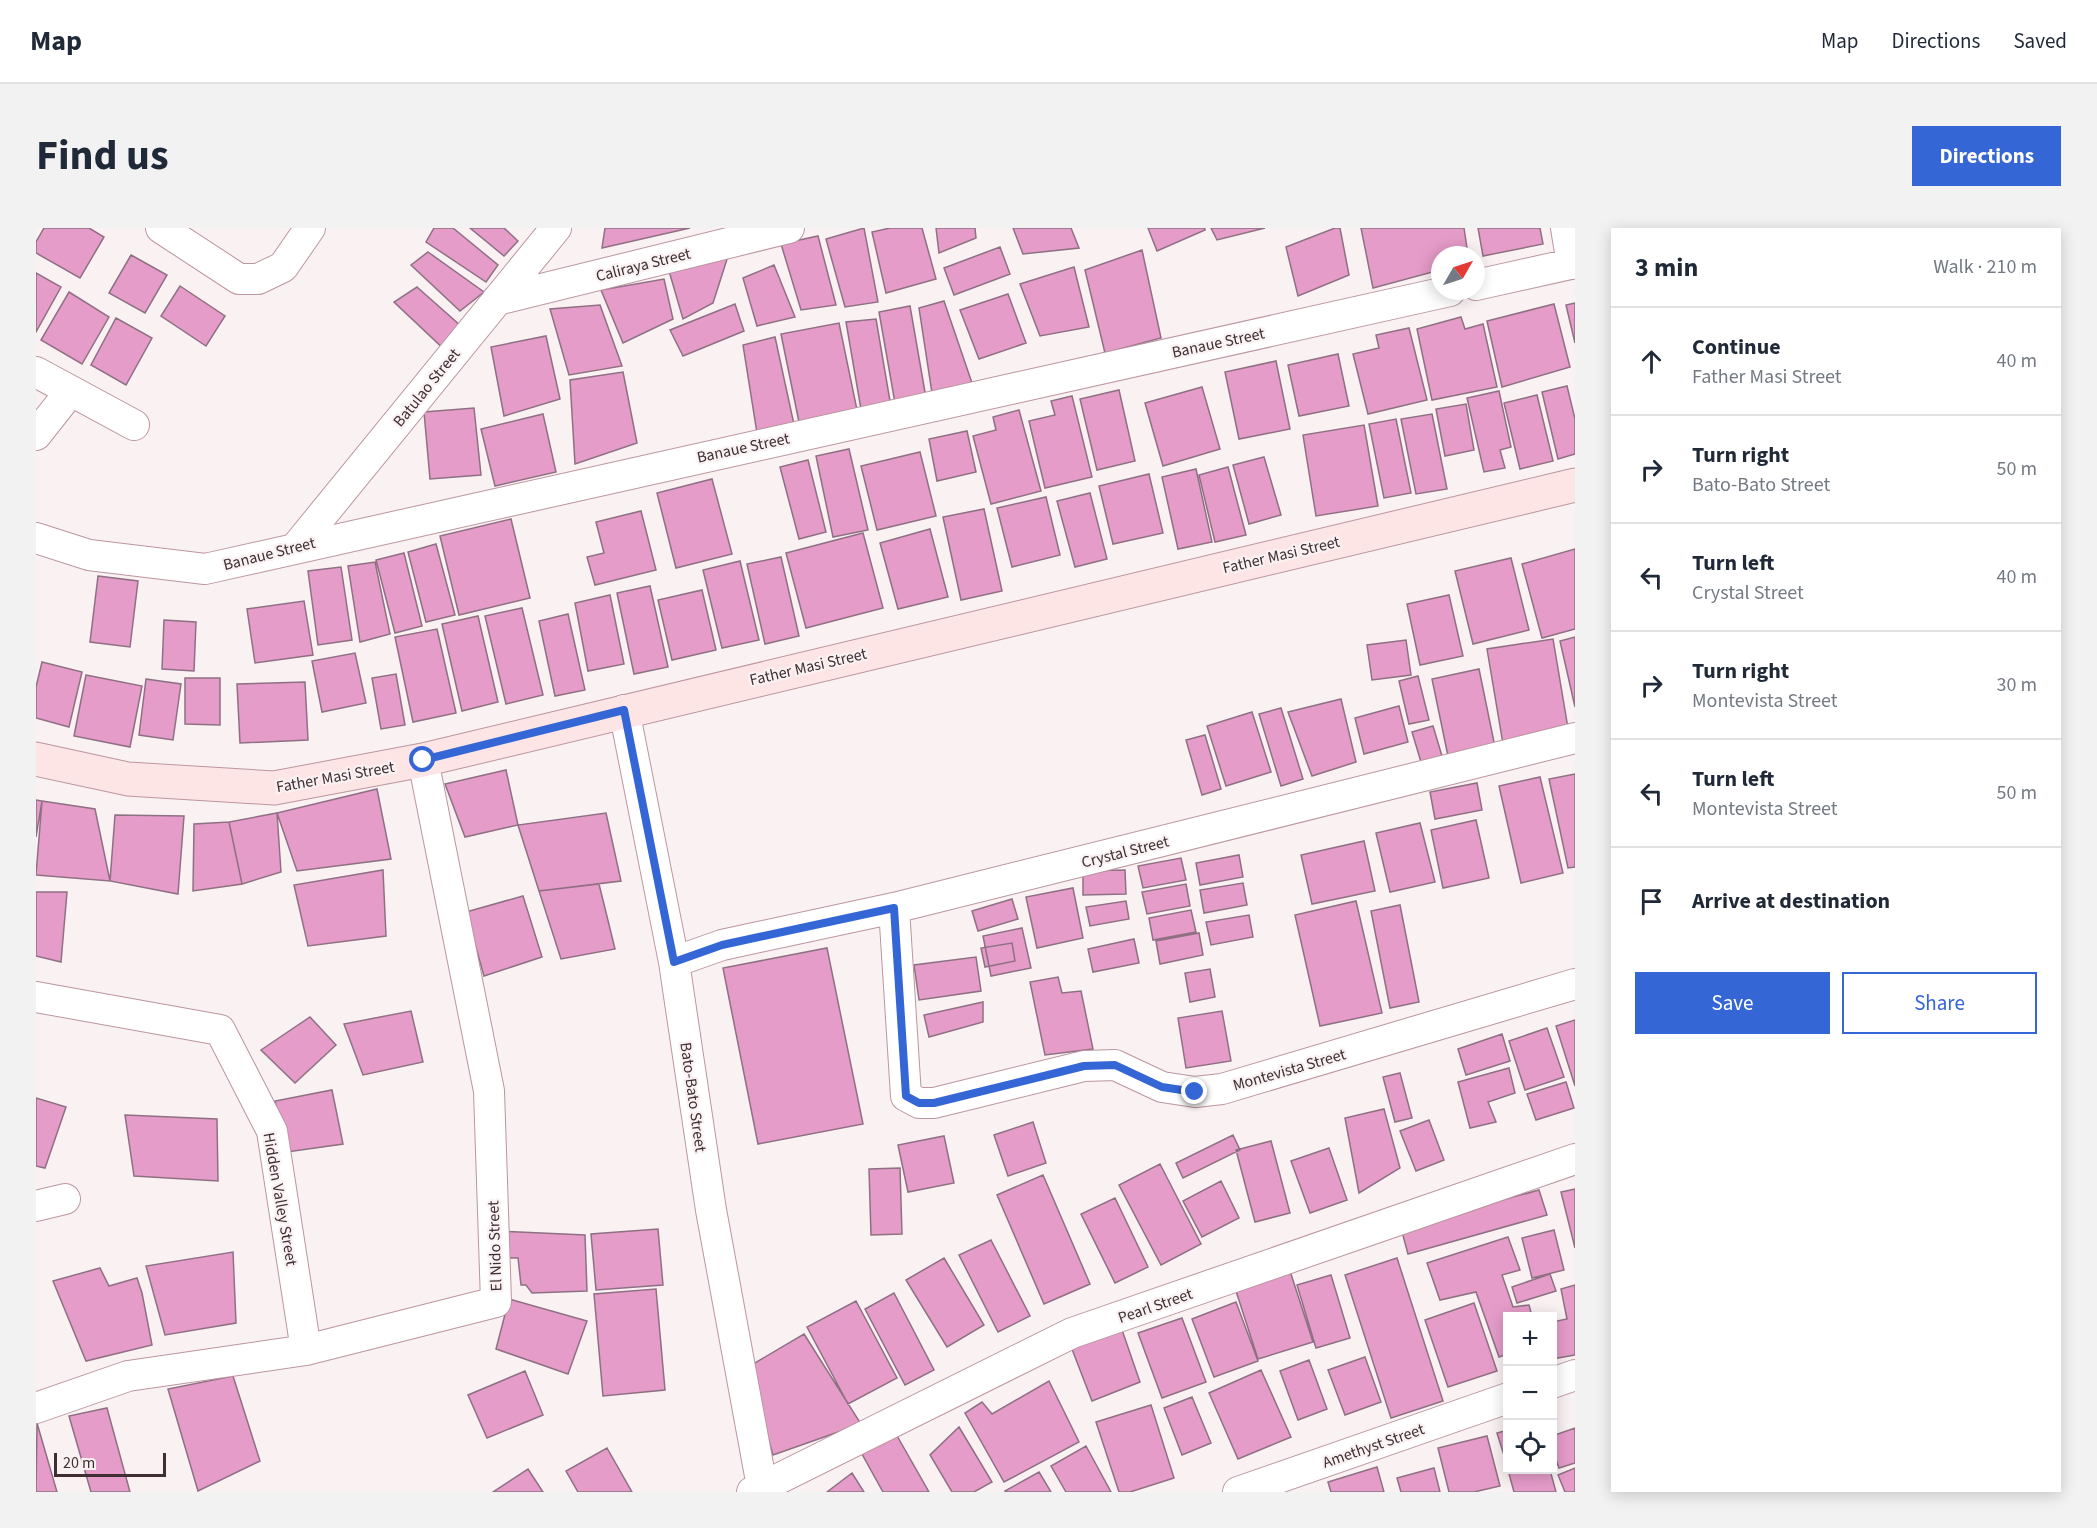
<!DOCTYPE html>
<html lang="en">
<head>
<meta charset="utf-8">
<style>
	body { margin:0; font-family:"Source Sans 3",sans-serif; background:#f2f2f3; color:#1f2937 }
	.controls { position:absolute; right:18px; bottom:18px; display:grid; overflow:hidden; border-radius:0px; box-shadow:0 3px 15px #0003 }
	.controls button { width:54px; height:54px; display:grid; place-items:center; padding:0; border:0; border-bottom:2px solid #e0e1e3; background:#fff; color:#1f2937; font:30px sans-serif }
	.compass { position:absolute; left:1395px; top:18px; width:54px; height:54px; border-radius:50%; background:#fff; box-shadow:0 3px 15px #0003; rotate:51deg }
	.scale { position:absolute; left:18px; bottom:15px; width:112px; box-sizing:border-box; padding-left:6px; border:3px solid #3f2f33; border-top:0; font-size:16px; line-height:21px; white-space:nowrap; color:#3f2f33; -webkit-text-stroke:4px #faf1f3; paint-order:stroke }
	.stop { position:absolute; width:18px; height:18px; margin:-14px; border:4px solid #3566d5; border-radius:50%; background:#fff }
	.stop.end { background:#3566d5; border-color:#fff; box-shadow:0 2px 6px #0008 }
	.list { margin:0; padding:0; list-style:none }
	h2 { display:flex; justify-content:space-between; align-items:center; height:78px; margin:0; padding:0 24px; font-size:26px }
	h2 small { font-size:20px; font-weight:400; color:#747a83 }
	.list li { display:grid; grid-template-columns:39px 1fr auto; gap:18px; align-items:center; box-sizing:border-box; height:108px; padding:0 24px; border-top:2px solid #e0e1e3 }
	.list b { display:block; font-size:22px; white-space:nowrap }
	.list p { margin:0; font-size:20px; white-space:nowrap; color:#747a83 }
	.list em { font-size:20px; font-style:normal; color:#747a83 }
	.actions { display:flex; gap:12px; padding:18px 24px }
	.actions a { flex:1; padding:14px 0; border:2px solid #3566d5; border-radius:0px; text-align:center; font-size:21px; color:#3566d5 }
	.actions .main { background:#3566d5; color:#fff }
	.icon { flex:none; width:33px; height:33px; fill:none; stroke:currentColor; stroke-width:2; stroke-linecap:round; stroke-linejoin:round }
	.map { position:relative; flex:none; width:1539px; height:1264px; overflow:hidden; border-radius:0px }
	header { display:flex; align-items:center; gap:36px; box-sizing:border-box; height:84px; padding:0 30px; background:#fff; border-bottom:2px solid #e0e1e3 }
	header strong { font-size:28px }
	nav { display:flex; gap:33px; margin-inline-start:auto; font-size:21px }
	.intro { display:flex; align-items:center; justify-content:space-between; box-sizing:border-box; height:144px; padding:0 36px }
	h1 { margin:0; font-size:42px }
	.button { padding:15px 27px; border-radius:0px; background:#3566d5; color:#fff; font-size:21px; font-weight:700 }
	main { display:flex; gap:36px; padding:0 36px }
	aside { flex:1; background:#fff; border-radius:0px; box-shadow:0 3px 15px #0003 }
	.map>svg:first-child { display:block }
	.building { fill:#e59cc9; stroke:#8f7083; stroke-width:1.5 }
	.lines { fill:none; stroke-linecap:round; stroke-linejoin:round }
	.street-casing { stroke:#bc959f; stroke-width:32 }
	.secondary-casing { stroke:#bc959f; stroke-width:35 }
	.street { stroke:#fff; stroke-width:30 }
	.secondary { stroke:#fde5e5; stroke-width:33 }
	.route { stroke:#3566d5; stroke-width:8 }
	.labels { text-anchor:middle; stroke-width:4.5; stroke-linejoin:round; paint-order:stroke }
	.street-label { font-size:16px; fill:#3f2f33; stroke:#faf1f3 }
</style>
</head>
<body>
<header>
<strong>Map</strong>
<nav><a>Map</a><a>Directions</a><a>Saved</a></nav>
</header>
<div class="intro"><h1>Find us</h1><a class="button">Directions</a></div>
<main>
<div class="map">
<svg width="1539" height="1264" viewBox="0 0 1539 1264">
	<rect width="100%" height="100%" fill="#faf1f3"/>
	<!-- building -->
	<path class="building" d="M8,0h45l15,9 -24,41 -44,-25v-11z
		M398,0h19l45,37 -12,17 -60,-40z
		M434,0h34l14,13 -14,15z
		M569,0h85l-88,20z
		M828,0l14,74 -33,5 -19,-68z
		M854,0h32l14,51 -50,14 -14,-61z
		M900,0h39l1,10 -37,15z
		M977,0h58l8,20 -56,6z
		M1112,0h57v2l-48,21z
		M1175,0h54l-48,12z
		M1299,0h5l9,47 -51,21 -12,-49z
		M1325,0h103l4,27h-28v15l-67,18z
		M1442,0h62l3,16 -60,12z
		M782,8l18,69 -35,5 -20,-66z
		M964,19l10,27 -56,21 -10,-27z
		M1106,22l19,88 -56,15 -20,-83z
		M392,24l56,40 -24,19 -49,-46z
		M693,25l-16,50 -30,16 -14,-48z
		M95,27l36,20 -22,38 -36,-20z
		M738,37l21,52 -38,9 -14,-48z
		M1038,39l15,60 -49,9 -20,-52z
		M0,45l25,14 -25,45z
		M628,51l9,40 -50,24 -22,-53z
		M144,58l45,30 -19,30 -45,-30z
		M381,59l45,40 -15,25 -53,-50z
		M33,64l40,25 -27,47 -41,-24z
		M972,66l18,49 -47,16 -19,-49z
		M908,73l28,82 -40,10 -13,-85z
		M1539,75v40l-9,-38z
		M699,76l9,27 -61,25 -13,-26z
		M1518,76l16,63 -68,20 -15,-66z
		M564,77l22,61 -53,9 -19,-66z
		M874,78l16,92 -31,5 -16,-91z
		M1425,89l4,12 18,-5 14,63 -65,13 -15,-71z
		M80,90l36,20 -26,47 -35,-20z
		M840,91l15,88 -29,8 -16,-93z
		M803,95l18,87 -58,12 -18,-88z
		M1373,100l18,72 -59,14 -15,-60 26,-6 -3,-13z
		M510,108l14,63 -56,17 -13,-69z
		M739,109l20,92 -38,4 -14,-88z
		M1302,126l11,52 -50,10 -11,-51z
		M1240,133l14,68 -51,10 -14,-67z
		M587,144l14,71 -62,21 -5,-84z
		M1531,158l8,33v35l-17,5 -16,-67z
		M1166,159l18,62 -57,17 -18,-63z
		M1083,162l16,71 -38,9 -17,-71z
		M1463,163l12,56 -11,3 5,18 -21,4 -17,-74z
		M1501,167l16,66 -33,8 -16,-66z
		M1036,168l20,81 -47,11 -16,-67 26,-6 -4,-14z
		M1430,176l8,46 -29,6 -9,-47z
		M438,180l7,67 -51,4 -6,-67z
		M983,182l22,81 -50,13 -18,-68 23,-6 -3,-13z
		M507,186l13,58 -61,14 -14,-57z
		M1396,186l15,75 -31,5 -15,-75z
		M1360,191l15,74 -27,5 -15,-74z
		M1328,197l14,81 -62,10 -13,-81z
		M931,203l9,41 -39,9 -8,-42z
		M813,221l19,81 -35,7 -17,-81z
		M884,224l16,64 -59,14 -16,-64z
		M1228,229l17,58 -32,9 -16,-59z
		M772,232l18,72 -27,7 -19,-72z
		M1192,239l18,68 -31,7 -16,-67z
		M1160,241l16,73 -34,7 -16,-72z
		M1113,246l14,59 -50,11 -14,-58z
		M676,251l20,75 -56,14 -19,-75z
		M1054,265l17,66 -32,8 -18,-66z
		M1010,269l14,58 -48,12 -15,-59z
		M948,281l18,82 -41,9 -18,-83z
		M605,283l15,59 -61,15 -8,-28 17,-4 -8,-31z
		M475,291l19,79 -71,17 -19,-79z
		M894,301l18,68 -50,12 -18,-66z
		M827,305l20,75 -77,20 -20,-75z
		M400,316l19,71 -29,7 -18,-70z
		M1539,321v80l-33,9 -20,-74z
		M368,325l18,73 -27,7 -19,-73z
		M745,329l18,79 -34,8 -18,-80z
		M1475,330l18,72 -56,14 -18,-73z
		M704,333l19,79 -37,8 -19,-78z
		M339,334l15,72 -30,8 -12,-76z
		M305,339l11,73 -34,5 -10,-74z
		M62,348l40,5 -8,66 -40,-5z
		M614,358l18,81 -34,7 -17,-81z
		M666,362l14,60 -44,10 -14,-60z
		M574,367l14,69 -36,7 -13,-68z
		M1413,367l14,61 -43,9 -13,-61z
		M268,373l9,54 -58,8 -8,-54z
		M486,380l21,87 -37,9 -21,-88z
		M532,386l17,76 -30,6 -16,-75z
		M442,388l20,86 -36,9 -20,-87z
		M128,392l32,2 -2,49 -32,-2z
		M401,401l19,84 -43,9 -18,-85z
		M1539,409v70l-15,-66z
		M1517,411l16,95 -66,10 -16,-95z
		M1370,412l5,35 -39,5 -5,-35z
		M319,425l11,50 -44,9 -10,-51z
		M6,434l40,10 -13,55 -33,-9v-31z
		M1443,441l16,78 -47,9 -16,-77z
		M360,446l9,51 -24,4 -9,-51z
		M50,447l56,11 -12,61 -56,-11z
		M1382,448l11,44 -20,4 -10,-43z
		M149,450h35v47l-35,-1z
		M110,451l35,5 -8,56 -34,-5z
		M269,454l3,58 -68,3 -3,-59z
		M1305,471l15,63 -44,14 -24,-64z
		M1363,478l9,36 -44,12 -9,-36z
		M1245,480l22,71 -22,7 -22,-72z
		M1216,484l19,60 -45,14 -19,-60z
		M1397,498l9,30 -21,6 -9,-30z
		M1169,507l16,54 -19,6 -16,-55z
		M470,542l12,55 -53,12 -20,-53z
		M1539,546v93l-7,1 -19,-89z
		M1504,549l23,96 -42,10 -22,-97z
		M1441,555l5,27 -47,9 -5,-27z
		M341,561l14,70 -94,12 -20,-58z
		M0,572l6,1 -6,36z
		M6,573l53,8 15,72 -74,-6z
		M241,585l4,59 -39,12 -13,-62z
		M570,585l15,68 -82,10 -21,-66z
		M79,587l69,1 -6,78 -68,-13z
		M1440,592l13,58 -46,10 -12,-58z
		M193,594l13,62 -49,7 1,-67z
		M1384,595l15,59 -45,10 -14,-59z
		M1328,613l11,50 -63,13 -11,-49z
		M1203,627l4,22 -43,8 -4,-22z
		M1145,630l5,22 -43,8 -5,-22z
		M347,642l3,66 -78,10 -14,-61z
		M1089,642l1,24 -43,1v-24z
		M1207,655l4,22 -43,8 -4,-23z
		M563,656l16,65 -54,10 -22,-68z
		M1150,656l4,22 -43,8 -5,-22z
		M1037,660l10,50 -46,10 -11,-51z
		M0,664h31l-6,70 -25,-6z
		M487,668l19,61 -58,19 -18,-64z
		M976,671l6,20 -40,12 -6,-20z
		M1090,673l3,18 -39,7 -4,-19z
		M1320,673l26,112 -62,13 -25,-111z
		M1364,677l19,97 -29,6 -19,-97z
		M1155,682l5,22 -43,8 -4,-22z
		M1213,687l4,22 -42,8 -5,-23z
		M986,700l9,40 -40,8 -8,-40z
		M1163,705l4,22 -43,9 -4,-23z
		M1098,711l5,24 -46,9 -5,-23z
		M976,715l3,18 -30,6 -4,-19z
		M791,720l36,176 -105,20 -35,-176z
		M940,729l5,34 -62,9 -5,-35z
		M1174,741l5,28 -25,5 -5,-29z
		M1022,749l4,16 19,-2 12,58 -48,6 -15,-73z
		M947,774v20l-54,15 -5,-22z
		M375,783l12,51 -60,13 -19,-51z
		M1186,783l9,50 -45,7 -8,-50z
		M274,789l26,28 -41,38 -34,-33z
		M1539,792v66l-19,-60z
		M1511,800l17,49 -39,13 -16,-49z
		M1466,806l8,27 -44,14 -8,-26z
		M1473,840l6,25 -27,9 8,20 -26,6 -12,-46z
		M1364,845l12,45 -17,4 -12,-45z
		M1530,854l8,26 -38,12 -9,-26z
		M296,862l11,54 -56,8 -12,-51z
		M0,870l30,9 -21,61 -9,-2z
		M1348,881l16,59 -41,25 -14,-75z
		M89,887l92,4 1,62 -84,-5z
		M1393,892l15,40 -28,11 -16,-40z
		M997,894l13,41 -38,13 -14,-41z
		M1197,907l7,15 -57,28 -7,-15z
		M908,908l10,47 -46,9 -10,-47z
		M1235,913l19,72 -35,9 -19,-72z
		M1293,920l18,52 -37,13 -19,-52z
		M1124,936l41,80 -40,21 -42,-80z
		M864,940l2,66 -31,1 -2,-66z
		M1007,947l47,109 -46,20 -47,-109z
		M1185,953l18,37 -37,19 -19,-36z
		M1539,961v59l-14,-56z
		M1503,962l8,25 -139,39 -7,-26z
		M1079,970l33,69 -33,16 -34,-69z
		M622,1001l5,56 -67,5 -5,-56z
		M1518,1002l10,40 -32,8 -10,-40z
		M460,1003l89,4 2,56 -55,2 -6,-8h-5l-3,-27h-16z
		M1472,1009l12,33 -18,5 11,32 16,-2 3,11h-24v38l-9,3 -23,-65 -36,8 -13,-37z
		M955,1012l39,76 -32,16 -39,-77z
		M197,1024l3,71 -71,12 -19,-69z
		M908,1030l40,67 -37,22 -41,-67z
		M1361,1030l46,143 -52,17 -46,-143z
		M64,1040l9,18 28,-8 5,15 10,52 -66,16 -33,-80z
		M1254,1043l23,71 -55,17 -23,-71z
		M1514,1046l6,17 -39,12 -5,-16z
		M1295,1047l19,63 -34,10 -19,-63z
		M1539,1057v70l-23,4v-37l15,-3 -6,-30z
		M620,1061l9,101 -62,6 -9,-102z
		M858,1065l40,77 -29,15 -40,-76z
		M473,1071l78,22 -19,53 -72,-25z
		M820,1073l41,77 -49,26 -41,-77z
		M1200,1074l22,59 -44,16 -22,-58z
		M1438,1075l23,68 -49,16 -23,-67z
		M1146,1090l24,64 -44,16 -24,-65z
		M1085,1099l19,55 -48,19 -22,-57z
		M768,1106l57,90 -88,31 -25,-88z
		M1329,1129l16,45 -36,13 -17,-45z
		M1273,1132l18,49 -29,11 -18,-49z
		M1225,1142l30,67 -53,22 -29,-66z
		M489,1143l18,44 -56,23 -19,-43z
		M197,1148l27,85 -62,30 -30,-102z
		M1013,1153l30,61 -75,40 -39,-69 17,-11 10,12z
		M1156,1169l19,46 -29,12 -18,-47z
		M1115,1177l23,73 -44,14h-11l-23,-70z
		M71,1180l23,84h-39l-22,-76z
		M1,1195l20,69h-21z
		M923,1199l33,55 -18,10h-22l-22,-37z
		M1539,1200v35l-16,5 -7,-19v-13z
		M1472,1202v38l-11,-35z
		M860,1206l33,58h-46l-21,-38z
		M1451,1208l13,50 -26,6h-25l-11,-44z
		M1050,1218l25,46h-45l-15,-26z
		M571,1220l25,44h-54l-12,-21z
		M1341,1239l7,25h-53l-3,-10z
		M1398,1240l6,24h-39l-4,-14z
		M1539,1240v24h-10l-7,-17z
		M492,1241l15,23h-50z
		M1472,1242h42l6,22h-42z
		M1003,1244l12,20h-46v-1z
		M816,1245l12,19h-37z"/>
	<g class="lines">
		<defs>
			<path id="street" d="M125,0l78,51h19l25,-12 27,-39
				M1530,0l6,36
				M1440,57l99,-22
				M461,72l292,-72
				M0,144l98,53
				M0,207l34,-43
				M0,310l53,17 116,14 1245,-278
				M261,318l259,-318
				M588,482l50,252 37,248 52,282
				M858,680l12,188 13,7h15l150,-37 31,-1 47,22 33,5 27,-3 353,-105
				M638,734l48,-17 172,-37 681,-170
				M0,769l184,33 52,101 34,219
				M0,978l29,-7
				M1516,1155l23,-8
				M0,1180l92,-32 178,-26 190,-48 -7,-211 -66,-331
				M716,1264l320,-159 503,-174
				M1202,1264l270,-94"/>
			<path id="secondary" d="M0,531l92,20 146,9 149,-28 1152,-275"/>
		</defs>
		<!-- street casing -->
		<use href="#street" class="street-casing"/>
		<!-- secondary casing -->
		<use href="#secondary" class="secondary-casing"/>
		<!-- street -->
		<use href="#street" class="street"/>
		<!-- secondary -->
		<use href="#secondary" class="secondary"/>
	</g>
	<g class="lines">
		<!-- route -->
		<path class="route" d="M387,532l201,-50 50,252 48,-17 172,-37 12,188 13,7h15l150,-37 31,-1 47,22 33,5"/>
	</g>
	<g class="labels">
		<!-- street labels -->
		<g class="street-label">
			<text transform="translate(607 36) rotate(-14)" y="6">Caliraya Street</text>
			<text transform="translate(1182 114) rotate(-12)" y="6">Banaue Street</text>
			<text transform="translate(390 159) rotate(-51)" y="6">Batulao Street</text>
			<text transform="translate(707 219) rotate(-12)" y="6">Banaue Street</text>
			<text transform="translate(233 325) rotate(-14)" y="6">Banaue Street</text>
			<text transform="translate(1245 326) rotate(-13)" y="6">Father Masi Street</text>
			<text transform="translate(772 438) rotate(-13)" y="6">Father Masi Street</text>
			<text transform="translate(299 548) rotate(-10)" y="6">Father Masi Street</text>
			<text transform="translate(1089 623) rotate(-14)" y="6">Crystal Street</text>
			<text transform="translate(1253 841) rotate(-16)" y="6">Montevista Street</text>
			<text transform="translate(658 869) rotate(82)" y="6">Bato-Bato Street</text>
			<text transform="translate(245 971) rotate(80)" y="6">Hidden Valley Street</text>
			<text transform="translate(458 1018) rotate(-92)" y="6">El Nido Street</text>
			<text transform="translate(1119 1077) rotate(-19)" y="6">Pearl Street</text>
			<text transform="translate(1337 1217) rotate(-19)" y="6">Amethyst Street</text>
		</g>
	</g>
</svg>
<div class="controls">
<button>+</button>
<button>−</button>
<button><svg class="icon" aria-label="locate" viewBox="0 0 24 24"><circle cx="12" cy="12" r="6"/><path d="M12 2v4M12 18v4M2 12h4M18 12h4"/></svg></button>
</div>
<svg class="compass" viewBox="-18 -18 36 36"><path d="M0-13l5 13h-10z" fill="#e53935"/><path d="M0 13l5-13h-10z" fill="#747a83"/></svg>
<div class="scale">20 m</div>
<div class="stop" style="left:387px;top:532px"></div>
<div class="stop end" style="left:1159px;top:864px"></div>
</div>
<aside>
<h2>3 min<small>Walk · 210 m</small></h2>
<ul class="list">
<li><svg class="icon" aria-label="ahead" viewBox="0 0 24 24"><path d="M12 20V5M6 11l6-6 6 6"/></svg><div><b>Continue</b><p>Father Masi Street</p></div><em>40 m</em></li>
<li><svg class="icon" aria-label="right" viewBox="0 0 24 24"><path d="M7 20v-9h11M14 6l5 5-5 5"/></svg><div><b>Turn right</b><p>Bato-Bato Street</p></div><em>50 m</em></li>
<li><svg class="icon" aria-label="left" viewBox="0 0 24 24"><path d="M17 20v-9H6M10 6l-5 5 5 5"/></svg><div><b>Turn left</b><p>Crystal Street</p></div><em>40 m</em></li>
<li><svg class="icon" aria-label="right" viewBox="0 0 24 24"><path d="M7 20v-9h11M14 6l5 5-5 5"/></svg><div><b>Turn right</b><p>Montevista Street</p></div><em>30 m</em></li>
<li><svg class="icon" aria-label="left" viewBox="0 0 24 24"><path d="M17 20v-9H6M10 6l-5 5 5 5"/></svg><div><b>Turn left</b><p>Montevista Street</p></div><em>50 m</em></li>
<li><svg class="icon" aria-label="arrive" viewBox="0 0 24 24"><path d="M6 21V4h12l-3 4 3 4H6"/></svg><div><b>Arrive at destination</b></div></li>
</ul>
<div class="actions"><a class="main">Save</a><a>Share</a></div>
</aside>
</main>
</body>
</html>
